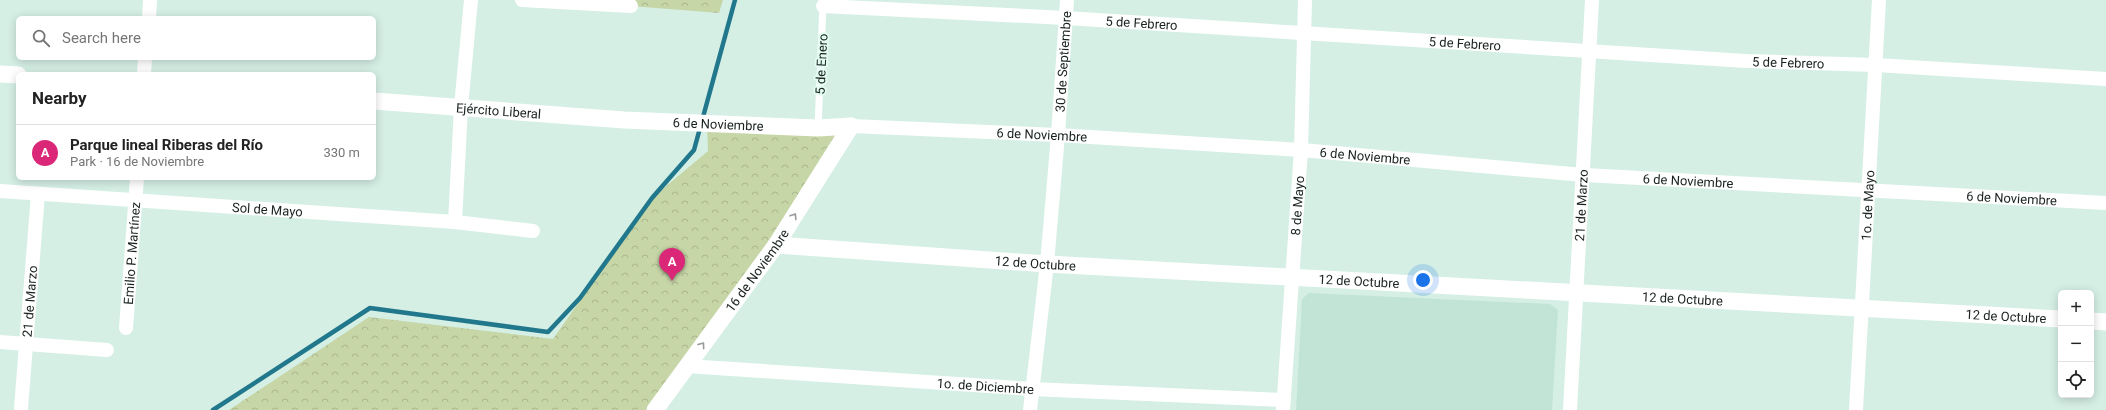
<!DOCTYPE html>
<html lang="en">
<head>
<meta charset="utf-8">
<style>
	body { margin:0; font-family:Roboto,sans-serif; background:#f2f2f2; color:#222 }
	.controls { position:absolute; right:12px; bottom:12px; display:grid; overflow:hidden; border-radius:6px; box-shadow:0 2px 10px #0003 }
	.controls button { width:36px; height:36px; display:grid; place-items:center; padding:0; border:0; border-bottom:1px solid #e0e0e0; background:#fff; color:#222; font:20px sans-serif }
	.you { position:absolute; left:1423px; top:280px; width:14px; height:14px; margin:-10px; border:3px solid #fff; border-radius:50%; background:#1a73e8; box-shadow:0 0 0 6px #1a73e833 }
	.badge { display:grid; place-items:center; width:26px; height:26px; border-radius:50%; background:#db2777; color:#fff; font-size:13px; font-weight:700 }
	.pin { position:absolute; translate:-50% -33px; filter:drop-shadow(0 1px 2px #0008) }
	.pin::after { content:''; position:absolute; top:21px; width:14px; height:12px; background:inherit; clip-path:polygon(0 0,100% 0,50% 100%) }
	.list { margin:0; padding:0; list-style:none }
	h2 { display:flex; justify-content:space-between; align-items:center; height:52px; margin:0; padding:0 16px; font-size:17px }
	h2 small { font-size:13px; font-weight:400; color:#767676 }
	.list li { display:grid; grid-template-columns:26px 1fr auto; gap:12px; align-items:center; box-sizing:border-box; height:56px; padding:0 16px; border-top:1px solid #e0e0e0 }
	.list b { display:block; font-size:15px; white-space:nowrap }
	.list p { margin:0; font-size:13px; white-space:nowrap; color:#767676 }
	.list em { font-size:13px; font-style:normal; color:#767676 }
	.icon { flex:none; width:22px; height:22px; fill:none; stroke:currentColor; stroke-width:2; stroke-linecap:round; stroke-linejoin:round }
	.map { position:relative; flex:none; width:2106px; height:410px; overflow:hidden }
	.search { position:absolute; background:#fff; box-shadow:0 2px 10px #0003; left:16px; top:16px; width:360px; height:44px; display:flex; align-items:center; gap:10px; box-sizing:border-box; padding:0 14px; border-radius:6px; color:#767676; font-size:15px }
	.panel { position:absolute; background:#fff; box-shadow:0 2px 10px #0003; left:16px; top:72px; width:360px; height:108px; border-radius:6px }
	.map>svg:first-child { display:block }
	.built { fill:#c2e4d7 }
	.park { fill:url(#park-crowns) }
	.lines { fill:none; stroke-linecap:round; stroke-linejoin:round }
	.stream { stroke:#21778b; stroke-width:4.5 }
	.service { stroke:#fff; stroke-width:7 }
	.minor { stroke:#fff; stroke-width:14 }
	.tertiary { stroke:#fff; stroke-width:17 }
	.oneway { stroke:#989c9a }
	.labels { text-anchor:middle; stroke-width:4; stroke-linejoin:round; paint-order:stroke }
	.street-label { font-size:13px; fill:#19221f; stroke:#e2fcf2 }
</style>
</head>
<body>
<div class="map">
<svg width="2106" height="410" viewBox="0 0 2106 410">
	<defs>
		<pattern id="park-crowns" width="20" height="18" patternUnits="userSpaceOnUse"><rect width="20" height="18" fill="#c7d6a7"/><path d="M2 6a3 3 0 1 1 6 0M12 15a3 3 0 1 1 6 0" fill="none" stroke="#aab78f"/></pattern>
	</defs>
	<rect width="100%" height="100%" fill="#d5efe5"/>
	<!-- built -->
	<path class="built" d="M1309,293l241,11 8,6 -6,100h-256l6,-111z"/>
	<!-- park -->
	<path class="park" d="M522,0h201l-4,13 -88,-7z
		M707,123l144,3 -196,284h-426l140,-93 184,22 99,-141 56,-47z"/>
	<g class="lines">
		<!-- stream -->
		<path class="stream" d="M213,410l157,-102 178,24 32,-34 72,-100 42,-48 41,-150"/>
		<!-- service -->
		<path class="service" d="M818,128l5,-124"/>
		<!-- minor -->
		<g class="minor">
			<path d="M522,0l109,6"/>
			<path id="s1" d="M823,6l243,12 680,43 130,4 230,14"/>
			<path d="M149,18l1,-18"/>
			<path d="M144,74l1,-16"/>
			<path id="s2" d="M851,126l207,9 243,15 283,25 522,28"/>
			<path id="s3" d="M0,191l455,31 78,9"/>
			<path d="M455,222l6,-115 10,-107"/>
			<path id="s4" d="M126,328l11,-150"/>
			<path d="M0,342l107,8"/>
			<path id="s5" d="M687,366l345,23 252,11"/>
			<path id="s6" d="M21,408l17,-214"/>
			<path id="s7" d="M1030,410l17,-146 11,-129 9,-135"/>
			<path id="s8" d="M1283,410l18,-260 4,-150"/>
			<path id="s9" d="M1570,410l22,-410"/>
			<path id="s10" d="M1856,410l23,-410"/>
		</g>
		<!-- tertiary -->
		<g class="tertiary">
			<path d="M0,74l18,1"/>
			<path id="s11" d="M374,101l250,19 194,8 33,-2"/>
			<path id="s12" d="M776,245l271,19 1014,55"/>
			<path d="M2091,321l15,1"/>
			<path id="s13" d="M655,410l121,-165 75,-119"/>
		</g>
	</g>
	<!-- one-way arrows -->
	<defs><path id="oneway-chevron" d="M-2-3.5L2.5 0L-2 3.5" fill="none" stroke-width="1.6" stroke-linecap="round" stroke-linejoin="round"/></defs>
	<g class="oneway">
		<use href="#oneway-chevron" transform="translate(794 216) rotate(-58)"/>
		<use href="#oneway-chevron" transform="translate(702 345) rotate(-54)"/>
	</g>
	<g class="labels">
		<!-- street labels -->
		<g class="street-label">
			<text dy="5" stroke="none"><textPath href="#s1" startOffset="319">5 de Febrero</textPath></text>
			<text dy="5" stroke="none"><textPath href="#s1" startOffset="643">5 de Febrero</textPath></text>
			<text dy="5" stroke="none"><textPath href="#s7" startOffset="350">30 de Septiembre</textPath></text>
			<text dy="5" stroke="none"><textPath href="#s1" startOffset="967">5 de Febrero</textPath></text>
			<text transform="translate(821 64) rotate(-87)" y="5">5 de Enero</text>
			<text dy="5" stroke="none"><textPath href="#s11" startOffset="125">Ejército Liberal</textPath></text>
			<text dy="5" stroke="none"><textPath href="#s11" startOffset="345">6 de Noviembre</textPath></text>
			<text dy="5" stroke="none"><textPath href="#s2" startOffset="191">6 de Noviembre</textPath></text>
			<text dy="5" stroke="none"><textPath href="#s2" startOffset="515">6 de Noviembre</textPath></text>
			<text dy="5" stroke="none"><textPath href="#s2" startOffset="839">6 de Noviembre</textPath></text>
			<text dy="5" stroke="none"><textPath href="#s2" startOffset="1163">6 de Noviembre</textPath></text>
			<text dy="5" stroke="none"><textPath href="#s8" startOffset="205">8 de Mayo</textPath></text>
			<text dy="5" stroke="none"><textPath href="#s9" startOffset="205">21 de Marzo</textPath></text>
			<text dy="5" stroke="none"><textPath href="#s10" startOffset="205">1o. de Mayo</textPath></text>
			<text dy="5" stroke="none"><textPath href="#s3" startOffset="268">Sol de Mayo</textPath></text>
			<text dy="5" stroke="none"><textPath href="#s4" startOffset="75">Emilio P. Martínez</textPath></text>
			<text dy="5" stroke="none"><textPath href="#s12" startOffset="260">12 de Octubre</textPath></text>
			<text dy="5" stroke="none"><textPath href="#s13" startOffset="173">16 de Noviembre</textPath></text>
			<text dy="5" stroke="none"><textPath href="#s12" startOffset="584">12 de Octubre</textPath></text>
			<text dy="5" stroke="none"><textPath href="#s12" startOffset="908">12 de Octubre</textPath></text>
			<text dy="5" stroke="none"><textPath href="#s6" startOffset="107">21 de Marzo</textPath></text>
			<text dy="5" stroke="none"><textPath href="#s12" startOffset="1232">12 de Octubre</textPath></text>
			<text dy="5" stroke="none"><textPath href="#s5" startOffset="299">1o. de Diciembre</textPath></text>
		</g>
	</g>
</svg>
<div class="controls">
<button>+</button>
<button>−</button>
<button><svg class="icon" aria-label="locate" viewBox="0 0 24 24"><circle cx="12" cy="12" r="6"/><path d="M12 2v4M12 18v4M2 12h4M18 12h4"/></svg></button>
</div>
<div class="you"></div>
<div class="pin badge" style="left:672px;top:281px">A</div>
<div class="search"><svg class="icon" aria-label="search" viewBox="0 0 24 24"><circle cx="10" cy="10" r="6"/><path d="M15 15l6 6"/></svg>Search here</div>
<section class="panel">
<h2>Nearby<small></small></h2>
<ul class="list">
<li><span class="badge">A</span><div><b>Parque lineal Riberas del Río</b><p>Park · 16 de Noviembre</p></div><em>330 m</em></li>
</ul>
</section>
</div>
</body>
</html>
